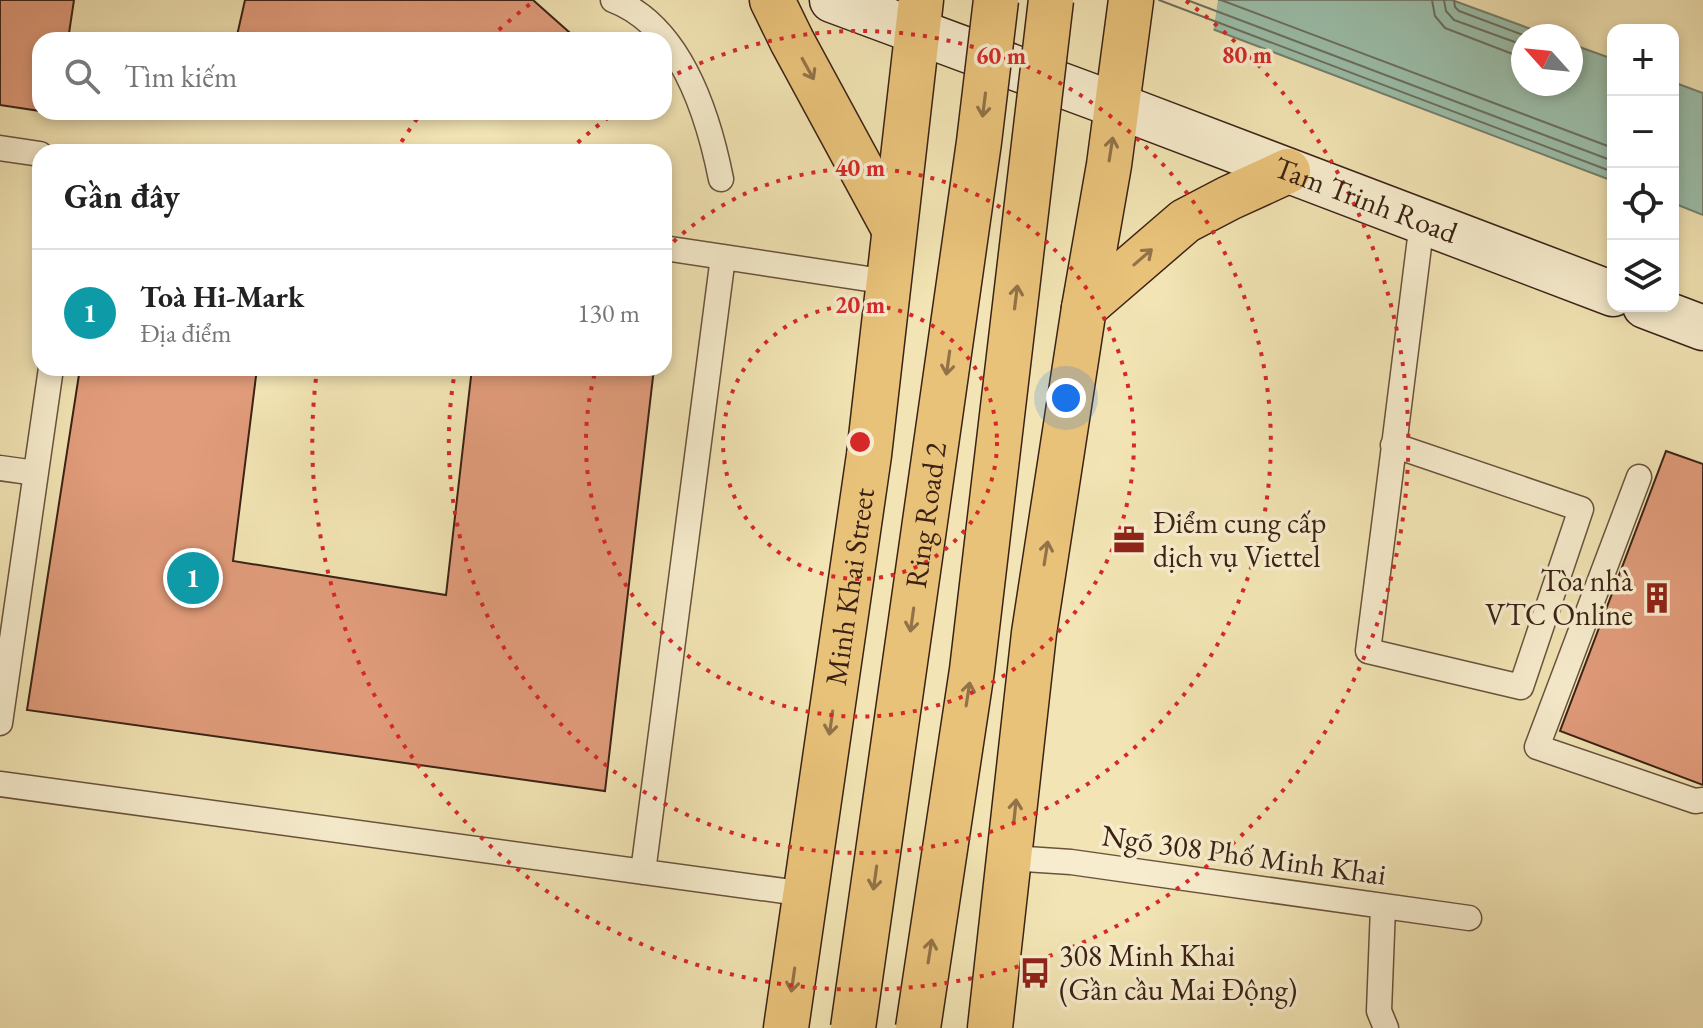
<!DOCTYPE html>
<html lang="vi">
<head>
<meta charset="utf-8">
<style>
	body { margin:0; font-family:"EB Garamond",serif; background:#f2f2f2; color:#222 }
	.controls { position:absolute; right:24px; top:24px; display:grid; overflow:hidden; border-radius:16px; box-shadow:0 4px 12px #0003 }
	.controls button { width:72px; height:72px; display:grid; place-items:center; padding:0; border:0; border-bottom:2px solid #e0e0e0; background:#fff; color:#222; font:40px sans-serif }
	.compass { position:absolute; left:1511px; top:24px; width:72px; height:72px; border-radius:50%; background:#fff; box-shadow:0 4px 12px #0003; rotate:297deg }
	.you { position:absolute; left:1066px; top:398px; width:28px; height:28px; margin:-20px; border:6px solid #fff; border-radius:50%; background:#1a73e8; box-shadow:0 0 0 12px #1a73e833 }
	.badge { display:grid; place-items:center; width:52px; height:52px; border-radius:50%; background:#8f2418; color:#fff; font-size:26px; font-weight:700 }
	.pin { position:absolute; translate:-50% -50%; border:4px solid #fff; box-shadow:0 2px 8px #0006 }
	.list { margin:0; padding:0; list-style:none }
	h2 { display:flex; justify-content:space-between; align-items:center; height:104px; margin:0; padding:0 32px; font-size:34px }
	h2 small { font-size:26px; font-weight:400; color:#767676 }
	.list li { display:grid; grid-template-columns:52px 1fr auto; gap:24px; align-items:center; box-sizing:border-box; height:128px; padding:0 32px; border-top:2px solid #e0e0e0 }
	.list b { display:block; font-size:30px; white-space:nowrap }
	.list p { margin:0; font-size:26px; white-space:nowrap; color:#767676 }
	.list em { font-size:26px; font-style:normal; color:#767676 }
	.icon { flex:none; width:44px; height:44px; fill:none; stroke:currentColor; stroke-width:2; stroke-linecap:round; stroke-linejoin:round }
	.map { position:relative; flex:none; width:1703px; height:1028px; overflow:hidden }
	.search { position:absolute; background:#fff; box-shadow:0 4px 12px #0003; left:32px; top:32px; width:640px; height:88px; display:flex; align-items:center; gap:20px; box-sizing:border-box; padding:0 28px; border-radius:24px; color:#767676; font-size:30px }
	.panel { position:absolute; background:#fff; box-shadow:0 4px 12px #0003; left:32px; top:144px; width:640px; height:232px; border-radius:24px }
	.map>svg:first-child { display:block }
	.water { fill:#9bbfab; stroke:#75806f; stroke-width:2 }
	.pier { fill:#f2e4b4 }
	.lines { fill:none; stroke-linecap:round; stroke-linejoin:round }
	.shore { stroke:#6b7060; stroke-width:2 }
	.building { fill:#e19c7b; stroke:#3b2215; stroke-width:2 }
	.service-casing { stroke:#69523d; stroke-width:27 }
	.secondary-casing { stroke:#3b2215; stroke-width:47 }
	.primary-casing { stroke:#3b2215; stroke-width:47 }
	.service { stroke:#f7edce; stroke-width:24 }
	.secondary { stroke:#f7edce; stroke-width:44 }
	.primary { stroke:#e9c27a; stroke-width:44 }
	.trunk-bridge-casing { stroke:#3b2215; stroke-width:47; stroke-linecap:butt }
	.trunk-bridge { stroke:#e9c27a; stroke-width:44 }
	.oneway { stroke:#927248 }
	.ring { fill:none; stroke:#d62828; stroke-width:4; stroke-dasharray:4 8 }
	.labels { text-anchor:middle; stroke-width:7; stroke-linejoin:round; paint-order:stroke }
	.street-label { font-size:30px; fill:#3b2215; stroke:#f7edce }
	.poi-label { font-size:30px; fill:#3b2215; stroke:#f7edce; text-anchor:start }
	.centre { fill:#d62828; stroke:#f7edce; stroke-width:4 }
	.ring-label { font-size:24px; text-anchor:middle; font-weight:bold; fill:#d62828; stroke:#f7edce; stroke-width:7; stroke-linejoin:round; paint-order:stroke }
</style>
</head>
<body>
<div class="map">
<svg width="1703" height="1028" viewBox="0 0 1703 1028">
	<rect width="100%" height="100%" fill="#f2e4b4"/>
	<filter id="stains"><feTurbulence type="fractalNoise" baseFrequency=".0025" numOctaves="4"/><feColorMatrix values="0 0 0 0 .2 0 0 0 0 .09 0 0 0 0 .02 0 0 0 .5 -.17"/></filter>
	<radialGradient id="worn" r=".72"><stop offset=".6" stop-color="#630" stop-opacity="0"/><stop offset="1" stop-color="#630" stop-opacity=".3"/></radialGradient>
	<!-- water -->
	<path class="water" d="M1136,0h316l98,36h-27v48h48v-40l42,15v122z
		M1673,82l30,11v122l-30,-12z"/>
	<!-- pier -->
	<path class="pier" d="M1132,0h86l-5,33 -79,-29z"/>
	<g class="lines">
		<!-- shore -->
		<path class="shore" d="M1159,0l454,172
			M1187,0l426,161
			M1221,0l392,148
			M1432,0l3,16 10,12 78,30
			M1444,0l2,11 8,9 69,25
			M1454,0l1,7 4,4 67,25"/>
	</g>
	<!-- building -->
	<path class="building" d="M0,0h74l-6,40h-28v71l-40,-6z
		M245,0h288l45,40h-342z
		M80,368h177l-24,193 213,34 26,-227h182l-49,423 -578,-81z
		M1666,451l37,13v321l-143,-54z"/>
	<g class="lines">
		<defs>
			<path id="service" d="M613,0c68,26 95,114 108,179
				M0,148l40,6
				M664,248l224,34
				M1393,445l188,64 -60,178 -153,-36c18,-143 37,-286 54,-429
				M0,468l36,5
				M1639,477l-102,270 158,54 8,-1
				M0,723l51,-355
				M0,784l806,110
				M1010,858l61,4 398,56
				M643,872l80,-615
				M1383,907l-4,104 7,17"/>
			<g id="secondary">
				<path id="s1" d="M832,0l286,106 495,188"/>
				<path d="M1645,306l58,22"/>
			</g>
			<g id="primary">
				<path d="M772,0l20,41 102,188"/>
				<path d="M1084,308l101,-87 44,-23 59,-27"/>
				<path id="s2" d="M786,1028l83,-573 52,-455"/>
				<path d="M990,1028l44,-395 50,-325 25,-143 22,-165"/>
			</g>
		</defs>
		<!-- service casing -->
		<use href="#service" class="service-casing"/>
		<!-- secondary casing -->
		<use href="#secondary" class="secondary-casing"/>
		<!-- primary casing -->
		<use href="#primary" class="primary-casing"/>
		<!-- service -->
		<use href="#service" class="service"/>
		<!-- secondary -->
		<use href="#secondary" class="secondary"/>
		<!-- primary -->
		<use href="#primary" class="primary"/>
		<defs>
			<g id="trunk-bridge">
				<path id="s3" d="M853,1028l126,-886 17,-142"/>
				<path d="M918,1028l54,-358 79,-670"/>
			</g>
		</defs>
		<!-- trunk-bridge casing -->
		<use href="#trunk-bridge" class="trunk-bridge-casing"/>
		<!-- trunk-bridge -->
		<use href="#trunk-bridge" class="trunk-bridge"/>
	</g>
	<!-- one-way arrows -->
	<defs><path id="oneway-shaft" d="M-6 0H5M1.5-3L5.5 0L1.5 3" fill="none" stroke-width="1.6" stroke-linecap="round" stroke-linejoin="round" transform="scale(2)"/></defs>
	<g class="oneway">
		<use href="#oneway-shaft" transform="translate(808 69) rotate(61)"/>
		<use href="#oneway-shaft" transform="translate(984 105) rotate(97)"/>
		<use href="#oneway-shaft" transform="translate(1111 149) rotate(-81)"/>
		<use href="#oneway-shaft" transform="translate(1143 257) rotate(-41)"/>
		<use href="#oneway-shaft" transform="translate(1016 297) rotate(-83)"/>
		<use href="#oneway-shaft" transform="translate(948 363) rotate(98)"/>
		<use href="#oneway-shaft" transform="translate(1046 553) rotate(-81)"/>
		<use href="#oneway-shaft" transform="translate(912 620) rotate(98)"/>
		<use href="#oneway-shaft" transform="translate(968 694) rotate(-81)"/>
		<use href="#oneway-shaft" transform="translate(831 723) rotate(98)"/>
		<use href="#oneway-shaft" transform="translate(1015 811) rotate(-84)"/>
		<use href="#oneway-shaft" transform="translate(875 878) rotate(98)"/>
		<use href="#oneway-shaft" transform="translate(930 951) rotate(-81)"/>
		<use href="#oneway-shaft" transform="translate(793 980) rotate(98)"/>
	</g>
	<!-- distance rings -->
	<g class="ring">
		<circle cx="860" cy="442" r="137"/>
		<path d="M665 250A274 274 0 1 1 596 369"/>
		<path d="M569 151A411 411 0 0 1 613 114M667 79A411 411 0 1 1 455 371"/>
		<path d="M395 152A548 548 0 0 1 422 112M490 38A548 548 0 0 1 534 1M1186 1A548 548 0 1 1 317 370"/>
	</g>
	<!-- icons -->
	<defs>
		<symbol id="office-bare" viewBox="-9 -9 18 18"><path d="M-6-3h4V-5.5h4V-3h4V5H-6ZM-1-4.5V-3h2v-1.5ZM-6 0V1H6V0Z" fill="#8f2418" stroke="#f7edce" stroke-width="2.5" paint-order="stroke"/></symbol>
		<symbol id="building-bare" viewBox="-9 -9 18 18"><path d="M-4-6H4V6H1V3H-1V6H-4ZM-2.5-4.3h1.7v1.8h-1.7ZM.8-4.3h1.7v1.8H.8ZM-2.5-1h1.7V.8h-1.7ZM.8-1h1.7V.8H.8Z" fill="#8f2418" stroke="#f7edce" stroke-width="2.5" paint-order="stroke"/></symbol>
		<symbol id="bus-bare" viewBox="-9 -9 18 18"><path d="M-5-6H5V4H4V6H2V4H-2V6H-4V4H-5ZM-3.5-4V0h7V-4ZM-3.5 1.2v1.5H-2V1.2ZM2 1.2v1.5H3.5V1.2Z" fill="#8f2418" stroke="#f7edce" stroke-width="2.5" paint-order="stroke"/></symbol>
	</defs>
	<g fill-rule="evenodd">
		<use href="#office-bare" x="1107" y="518" width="44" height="44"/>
		<use href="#building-bare" x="1635" y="576" width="44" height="44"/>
		<use href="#bus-bare" x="1013" y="951" width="44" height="44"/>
	</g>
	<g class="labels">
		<!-- street labels -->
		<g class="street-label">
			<text dy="10" stroke="none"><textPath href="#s1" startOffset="570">Tam Trinh Road</textPath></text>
			<text dy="10" stroke="none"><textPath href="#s3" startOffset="518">Ring Road 2</textPath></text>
			<text dy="10" stroke="none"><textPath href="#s2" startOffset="446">Minh Khai Street</textPath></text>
			<text transform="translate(1244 855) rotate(8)" y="10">Ngõ 308 Phố Minh Khai</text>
		</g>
		<!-- poi labels -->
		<g class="poi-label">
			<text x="1153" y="533">Điểm cung cấp<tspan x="1153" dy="34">dịch vụ Viettel</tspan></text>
			<text x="1633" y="591" text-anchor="end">Tòa nhà<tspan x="1633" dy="34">VTC Online</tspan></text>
			<text x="1059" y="966">308 Minh Khai<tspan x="1059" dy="34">(Gần cầu Mai Động)</tspan></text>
		</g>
	</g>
	<circle cx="860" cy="442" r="12" class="centre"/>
	<g class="ring-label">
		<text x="1247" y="63">80 m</text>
		<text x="1001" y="64">60 m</text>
		<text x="860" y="176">40 m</text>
		<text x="860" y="313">20 m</text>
	</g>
	<rect width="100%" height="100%" filter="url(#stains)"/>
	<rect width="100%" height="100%" fill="url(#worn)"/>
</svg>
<div class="controls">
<button>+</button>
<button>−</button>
<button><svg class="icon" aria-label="locate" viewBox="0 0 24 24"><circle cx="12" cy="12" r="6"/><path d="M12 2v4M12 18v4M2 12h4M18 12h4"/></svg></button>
<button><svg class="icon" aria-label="layers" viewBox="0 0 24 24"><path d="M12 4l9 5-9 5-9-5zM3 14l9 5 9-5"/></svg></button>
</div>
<svg class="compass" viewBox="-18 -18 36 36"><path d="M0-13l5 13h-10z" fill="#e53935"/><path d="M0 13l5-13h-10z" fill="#767676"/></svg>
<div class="you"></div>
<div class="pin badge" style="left:193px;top:578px;background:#0f9aa8">1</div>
<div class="search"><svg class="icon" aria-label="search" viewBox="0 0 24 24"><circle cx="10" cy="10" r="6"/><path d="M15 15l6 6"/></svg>Tìm kiếm</div>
<section class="panel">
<h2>Gần đây<small></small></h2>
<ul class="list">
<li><span class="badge" style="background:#0f9aa8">1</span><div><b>Toà Hi-Mark</b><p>Địa điểm</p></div><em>130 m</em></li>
</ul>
</section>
</div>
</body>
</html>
